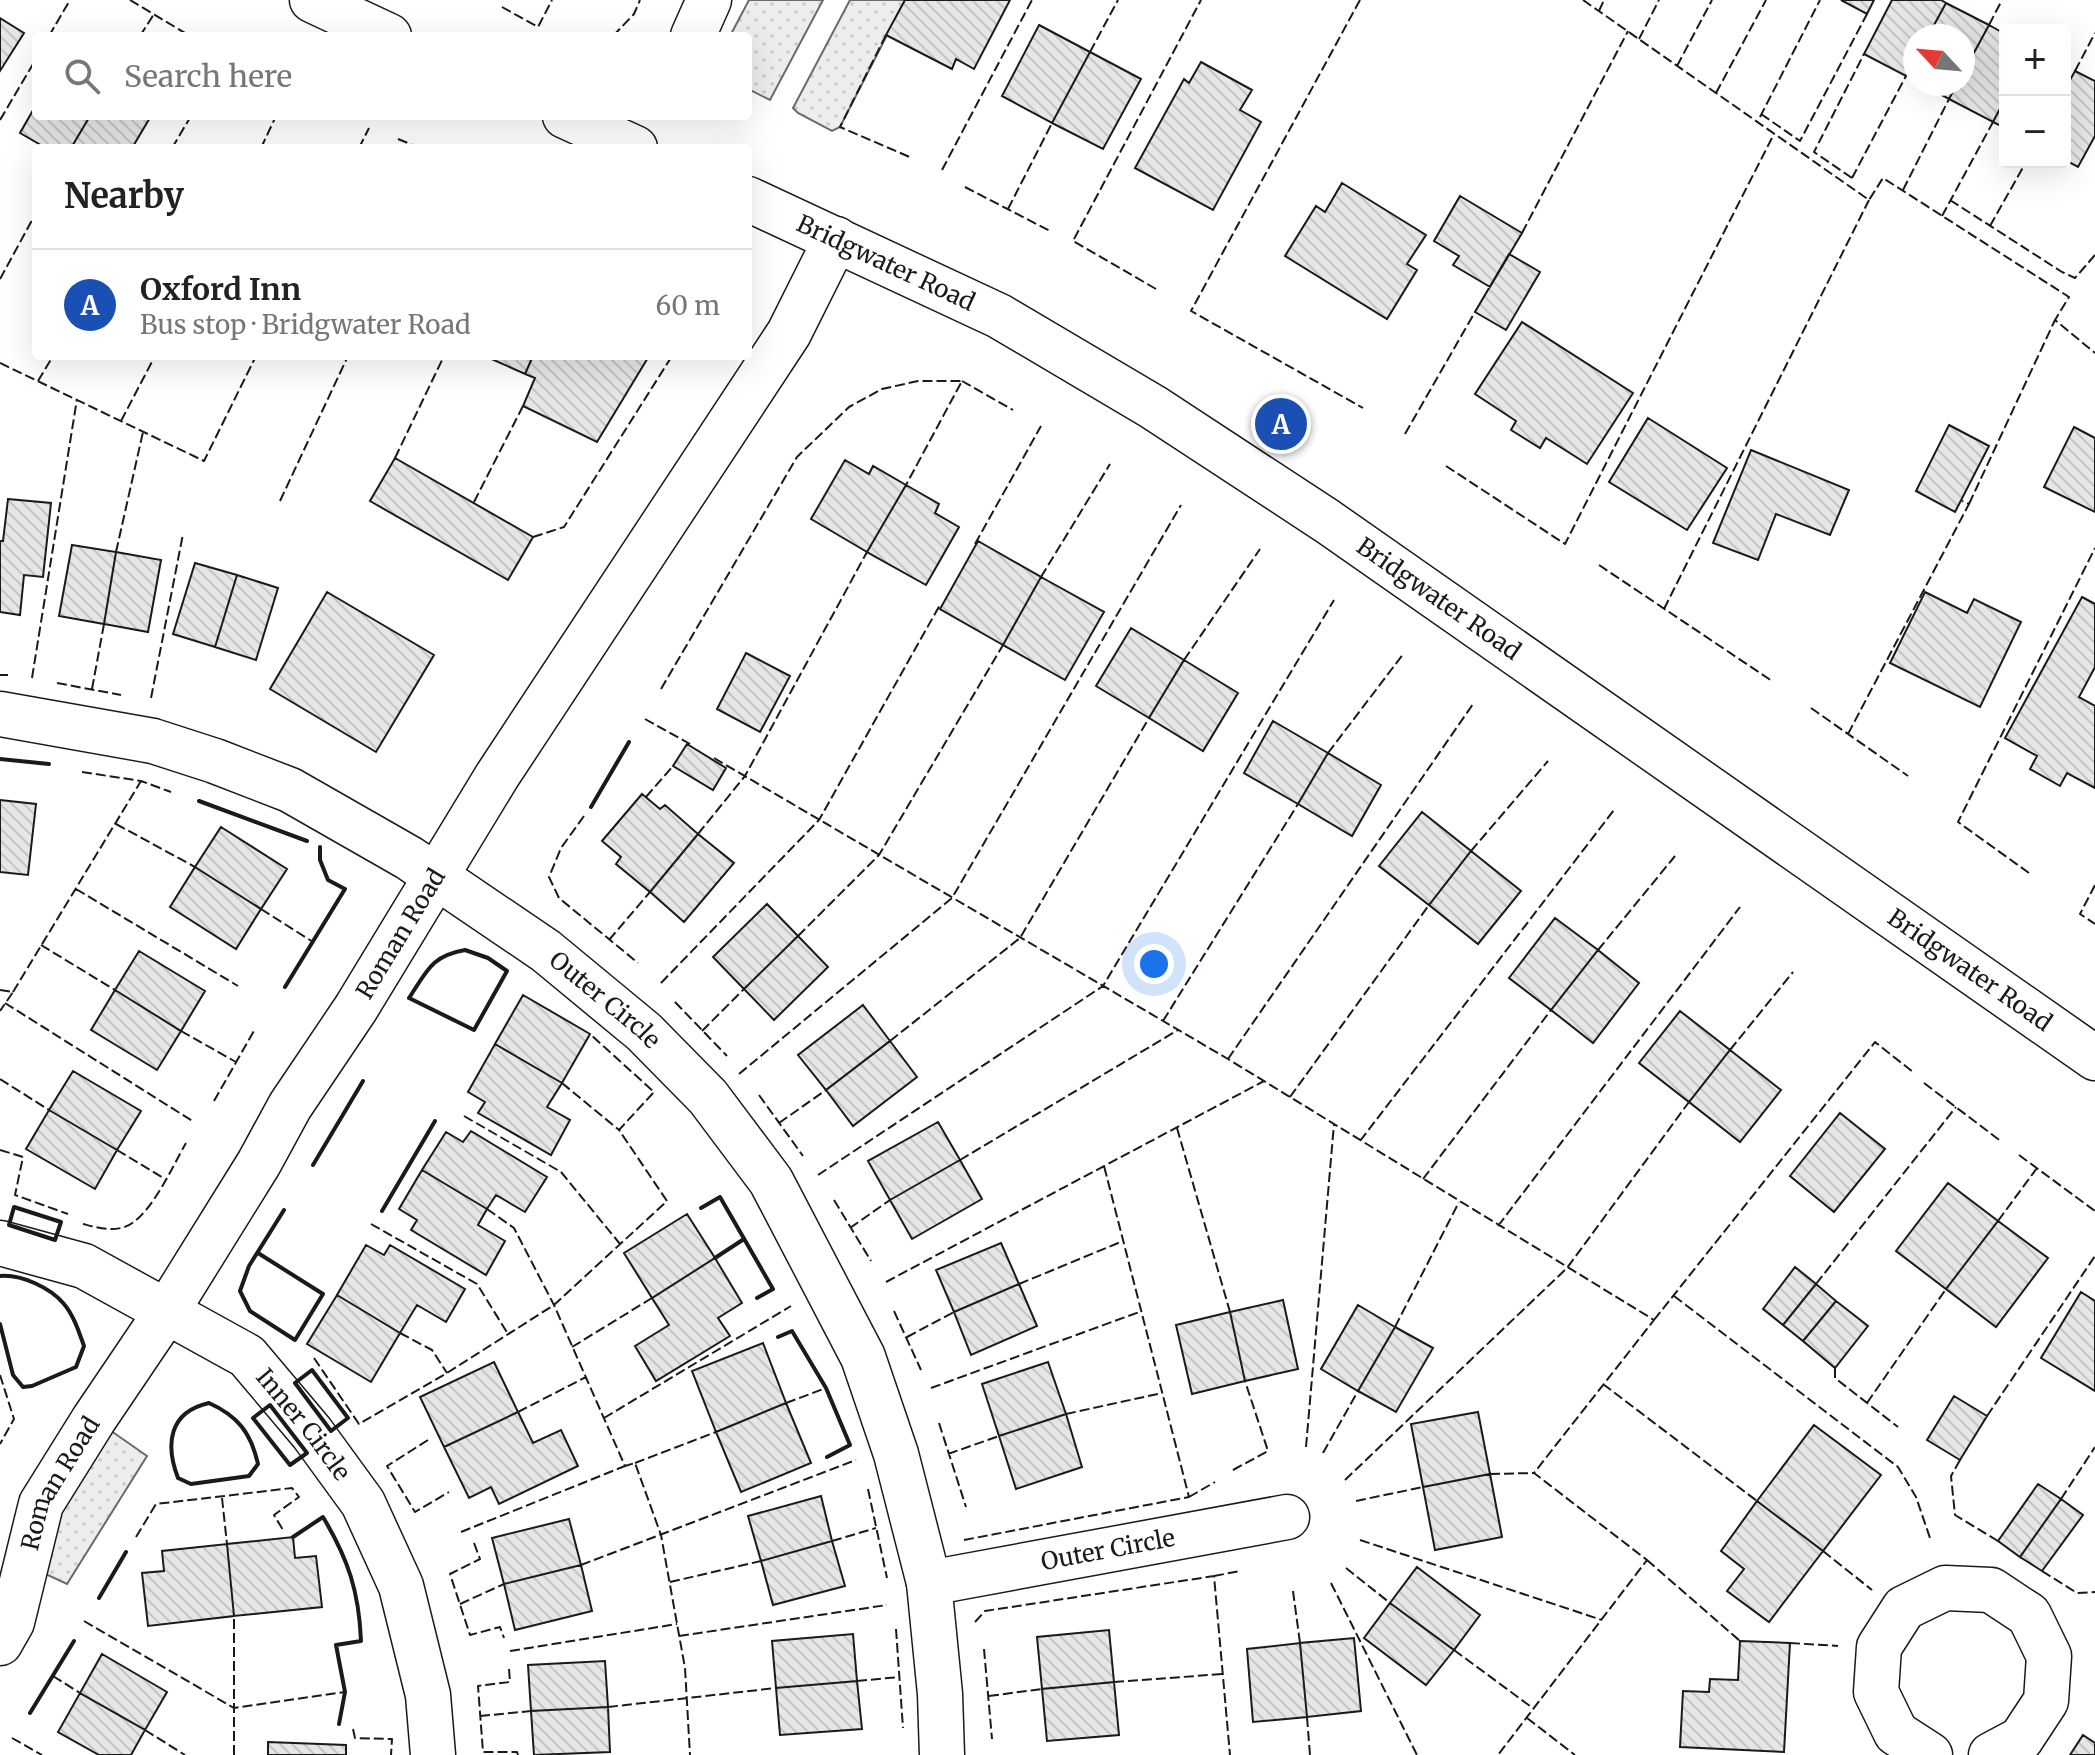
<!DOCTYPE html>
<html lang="en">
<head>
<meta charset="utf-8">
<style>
	body { margin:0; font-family:Merriweather,serif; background:#f6f6f6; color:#222 }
	.controls { position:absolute; right:24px; top:24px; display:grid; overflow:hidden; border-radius:8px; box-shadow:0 8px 32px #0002 }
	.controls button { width:72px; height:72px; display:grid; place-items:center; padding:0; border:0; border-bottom:2px solid #e0e0e0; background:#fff; color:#222; font:40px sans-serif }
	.compass { position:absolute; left:1903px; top:24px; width:72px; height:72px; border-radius:50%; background:#fff; box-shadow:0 8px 32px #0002; rotate:296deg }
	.you { position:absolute; left:1154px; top:964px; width:28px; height:28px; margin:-20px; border:6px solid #fff; border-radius:50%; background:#1a73e8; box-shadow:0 0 0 12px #1a73e833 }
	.badge { display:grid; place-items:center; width:52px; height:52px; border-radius:50%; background:#c62828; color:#fff; font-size:26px; font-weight:700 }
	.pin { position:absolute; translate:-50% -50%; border:4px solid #fff; box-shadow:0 2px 8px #0006 }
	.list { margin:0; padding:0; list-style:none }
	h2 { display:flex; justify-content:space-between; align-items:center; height:104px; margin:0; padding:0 32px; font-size:34px }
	h2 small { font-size:26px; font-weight:400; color:#767676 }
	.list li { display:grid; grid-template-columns:52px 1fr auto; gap:24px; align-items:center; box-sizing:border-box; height:112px; padding:0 32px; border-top:2px solid #e0e0e0 }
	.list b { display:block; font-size:30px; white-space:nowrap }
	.list p { margin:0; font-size:26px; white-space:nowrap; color:#767676 }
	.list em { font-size:26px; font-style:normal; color:#767676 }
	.icon { flex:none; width:44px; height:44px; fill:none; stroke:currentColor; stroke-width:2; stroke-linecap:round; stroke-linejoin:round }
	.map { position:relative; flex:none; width:2095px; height:1755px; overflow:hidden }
	.search { position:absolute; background:#fff; box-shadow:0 8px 32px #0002; left:32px; top:32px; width:720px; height:88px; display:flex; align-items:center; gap:20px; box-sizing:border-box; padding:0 28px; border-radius:8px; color:#767676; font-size:30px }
	.panel { position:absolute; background:#fff; box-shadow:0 8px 32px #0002; left:32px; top:144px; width:720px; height:216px; border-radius:8px }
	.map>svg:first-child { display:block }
	.grass { fill:url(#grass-dots); stroke:#6a6a6a; stroke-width:2 }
	.building { fill:url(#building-back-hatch); stroke:#1a1a1a; stroke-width:2 }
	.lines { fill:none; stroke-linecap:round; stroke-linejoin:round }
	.minor-casing { stroke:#1a1a1a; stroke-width:47 }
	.minor { stroke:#fff; stroke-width:44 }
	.fence { stroke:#1a1a1a; stroke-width:2; stroke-dasharray:10 4; stroke-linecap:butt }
	.wall { stroke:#1a1a1a; stroke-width:4 }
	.labels { text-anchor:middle; stroke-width:6; stroke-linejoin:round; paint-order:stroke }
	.street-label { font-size:24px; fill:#1a1a1a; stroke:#fff }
</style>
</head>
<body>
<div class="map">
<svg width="2095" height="1755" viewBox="0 0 2095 1755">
	<defs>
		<pattern id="grass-dots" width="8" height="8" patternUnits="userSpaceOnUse" patternTransform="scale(2)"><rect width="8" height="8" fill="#ededed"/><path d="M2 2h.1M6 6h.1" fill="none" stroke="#cbcbcb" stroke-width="1.8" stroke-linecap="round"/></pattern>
		<pattern id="building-back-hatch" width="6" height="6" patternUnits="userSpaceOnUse" patternTransform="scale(2)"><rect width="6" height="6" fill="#e6e6e6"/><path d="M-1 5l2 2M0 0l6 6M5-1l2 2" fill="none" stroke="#c5c5c5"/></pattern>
	</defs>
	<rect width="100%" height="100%" fill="#fff"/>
	<!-- grass -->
	<path class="grass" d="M749,0h74l-53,100 -22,-11v-53h-18z
		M850,0h55l-65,127 -8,4 -34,-18 -5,-5z
		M94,1419l53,37 -80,128 -43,-20z"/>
	<!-- building -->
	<path class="building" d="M905,0h105l-36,69 -18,-10 -4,10 -66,-34z
		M1841,0h33l-7,14z
		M1892,0h49l5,3 -18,33h-13v24l-9,16 -42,-22z
		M1946,3l43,22 -26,48v-37h-35z
		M0,18l24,15 -24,38z
		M1039,25l51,27 -38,71 -50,-27z
		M1989,25l16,9v65l-12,23 -44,-23 8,-15h6v-11z
		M1090,52l51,27 -38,70 -51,-26z
		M1201,62l51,28 -12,20 21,12 -48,88 -78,-42 49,-89 5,4z
		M2075,71l20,10v55l-17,31 -13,-7v-71z
		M1921,84h36l-8,15z
		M2005,99v29l-12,-6z
		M36,105v11h54l-19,32h-25l-26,-15z
		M90,116h61l-19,32h-61z
		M1342,183l84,52 -19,29 10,6 -30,49 -102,-63 31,-50 9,6z
		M1460,196l62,37 -32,54 -37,-22 6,-9 -25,-15z
		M1509,254l31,18 -34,58 -31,-18z
		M1522,322l111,71 -46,71 -41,-26 -6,10 -29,-18 5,-9 -41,-27z
		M485,356h48l-8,18z
		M533,356h116l-52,86 -74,-36 12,-28 -10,-4z
		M1648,418l79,50 -40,62 -78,-48z
		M1949,425l40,21 -34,66 -39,-21z
		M2074,427l21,11v74l-51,-25z
		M1751,450l98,40 -19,45 -54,-21 -18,46 -45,-17z
		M395,458l138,79 -25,43 -138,-79z
		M845,460l24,14 4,-8 33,19 -39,67 -56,-33z
		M906,485l33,19 -4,9 24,14 -33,58 -59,-33z
		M8,499l43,4 -8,74 -19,-2 -4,40 -20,-3v-71h3z
		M978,541l63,36 -38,68 -63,-36z
		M72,545l44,7 -12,72 -45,-8z
		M116,552l45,8 -13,72 -44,-8z
		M195,563l42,12 -22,72 -42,-13z
		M237,575l41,13 -22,72 -41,-13z
		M1041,577l63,35 -39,68 -62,-35z
		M327,592l107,63 -58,97 -106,-63z
		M1925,592l42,21 7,-14 47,23 -41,85 -90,-44z
		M2082,597l13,7v63l-16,30 16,9v82l-28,-15 -7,13 -30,-17 7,-13 -32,-18z
		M1131,628l53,32 -35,58 -53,-32z
		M746,653l44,23 -30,56 -43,-23z
		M1184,660l54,33 -35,58 -54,-33z
		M1273,721l55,32 -30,51 -54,-31z
		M687,744l39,24 -13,22 -40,-24z
		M1328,753l53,32 -29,51 -54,-32z
		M642,794l18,15 5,-4 33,29 -48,58 -34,-28 5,-7 -19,-16z
		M0,800l36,4 -8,71 -28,-3z
		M1422,812l49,39 -42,54 -50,-39z
		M221,827l66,42 -26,40 -66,-42z
		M698,834l36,29 -50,59 -34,-30z
		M1471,851l50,40 -43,53 -49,-39z
		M195,867l66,42 -25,40 -66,-42z
		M767,904l31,32 -54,53 -31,-32z
		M1555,918l43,32 -47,60 -42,-32z
		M798,936l30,31 -54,53 -30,-31z
		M1598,950l41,33 -46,60 -42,-33z
		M139,951l66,40 -24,40 -66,-41z
		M115,990l66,41 -24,39 -66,-40z
		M523,995l67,39 -28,49 -67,-39z
		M863,1005l27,36 -64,49 -28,-35z
		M1680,1011l50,39 -41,52 -50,-39z
		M890,1041l27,36 -64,49 -27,-36z
		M495,1044l67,39 -15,24 23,13 -19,35 -73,-42 7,-11 -17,-10z
		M1730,1050l51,40 -41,52 -51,-40z
		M73,1071l68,40 -24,39 -68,-40z
		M49,1110l68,40 -22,39 -69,-40z
		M1840,1113l45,36 -51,63 -44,-36z
		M938,1122l22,38 -70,40 -22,-39z
		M471,1131l76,46 -22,35 -29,-17 -9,14 -65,-39 24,-38 17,10z
		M960,1160l22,39 -70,40 -22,-39z
		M422,1170l65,39 -9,16 27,16 -19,34 -75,-45 6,-10 -18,-11z
		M1948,1183l50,38 -52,68 -50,-38z
		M687,1214l28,44 -63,40 -28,-45z
		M1998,1221l50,37 -52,69 -50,-38z
		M1001,1243l18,41 -65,28 -18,-42z
		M366,1245l18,10 6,-10 75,44 -19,33 -29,-17 -17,28 -63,-38z
		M715,1258l27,45 -24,15 12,18 -74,45 -21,-35 34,-21 -17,-27z
		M1795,1267l21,17 -33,41 -20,-16z
		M1019,1284l18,42 -66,29 -17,-43z
		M1816,1284l20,17 -33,40 -20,-16z
		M2081,1292l14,9v90l-54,-33z
		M337,1295l63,38 -29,49 -64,-38z
		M1283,1300l15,69 -53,12 -15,-69z
		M1836,1301l32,25 -33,42 -32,-27z
		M1358,1305l37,22 -37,64 -37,-22z
		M1230,1312l15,69 -53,13 -16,-69z
		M1395,1327l38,21 -37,64 -38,-21z
		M763,1343l23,60 -70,29 -24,-61z
		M494,1362l24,50 -74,35 -24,-50z
		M1048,1362l18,52 -67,22 -17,-52z
		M1954,1396l33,20 -27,44 -33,-20z
		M786,1403l25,60 -70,29 -25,-60z
		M518,1412l15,31 28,-13 17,36 -79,38 -8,-17 -22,11 -25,-51z
		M1478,1412l12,62 -67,13 -12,-63z
		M1066,1414l16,53 -66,22 -17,-53z
		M1814,1425l67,50 -58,76 -66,-50z
		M1490,1474l12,63 -67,13 -12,-63z
		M2038,1484l23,15 -41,58 -22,-16z
		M821,1496l11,45 -71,20 -13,-45z
		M2061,1499l22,16 -41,56 -22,-14z
		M1757,1501l66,50 -54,71 -42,-31 17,-22 -23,-18z
		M569,1519l12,46 -77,19 -12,-46z
		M293,1537l2,21 21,-2 6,51 -88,9 -7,-72z
		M832,1541l13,45 -72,19 -12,-44z
		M227,1544l7,72 -86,10 -6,-53 22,-2 -2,-20z
		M581,1565l11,46 -77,19 -11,-46z
		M1417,1567l63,48 -26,35 -64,-47z
		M1390,1603l64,47 -28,35 -62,-47z
		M1109,1630l5,52 -72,7 -5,-52z
		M853,1634l4,47 -81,7 -4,-47z
		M1354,1638l7,73 -54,6 -7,-74z
		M1740,1641l50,2 -6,109 -104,-5 3,-56 26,1 1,-13 28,1z
		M1300,1643l7,74 -54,5 -6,-73z
		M102,1654l65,38 -22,38 -65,-37z
		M605,1661l3,46 -77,4 -3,-46z
		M857,1681l5,48 -82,6 -4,-47z
		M1114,1682l5,53 -72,6 -5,-52z
		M80,1693l65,37 -14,25h-32l-41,-23z
		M608,1707l2,45 -76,3 -3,-44z
		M2083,1735l12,8v12h-25z
		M268,1742l78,3v10h-78z"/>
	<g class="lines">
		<defs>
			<g id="minor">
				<path d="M312,0l77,36"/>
				<path d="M693,36l16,-36"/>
				<path d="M565,116l70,32"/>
				<path id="s1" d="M748,199l251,117 154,91 174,114 768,537"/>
				<path id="s2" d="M0,714l153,27 62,20 75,29 119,68 137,93 98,81 64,65 63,84 92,176 33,97 33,129 11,111 2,61"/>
				<path id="s3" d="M0,1243l84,23 163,90 65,77 51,70 38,83 27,109 5,60"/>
				<path id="s4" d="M929,1583l358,-66"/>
				<path id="s5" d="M0,1643l12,-21 29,-118 53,-85 73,-108 92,-148 31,-57 66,-98 141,-232 292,-443 47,-94"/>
				<path d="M1930,1755l-34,-22 -20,-41 3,-45 25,-39 41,-20 46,2 38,25 20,41 -3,45 -25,38 -30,16"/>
			</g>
		</defs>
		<!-- minor casing -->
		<use href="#minor" class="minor-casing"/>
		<!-- minor -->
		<use href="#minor" class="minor"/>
		<!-- fence -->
		<path class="fence" d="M130,0l60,36
			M1360,0l-169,311 172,97
			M1583,0l286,200 14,-22 186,119 -14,23 40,33
			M502,7l36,20 14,-27
			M1599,11l5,-11
			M1989,25l13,-25
			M886,35l-46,92 72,31
			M49,36l21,-36
			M140,36l14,-22
			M613,36l21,-22 6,-14
			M1639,39l20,-39
			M1090,52l28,-52
			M1677,66l35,-66
			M2075,71l20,-38
			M1716,93l50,-93
			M1761,114l39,27 67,-127
			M1760,117l60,-117
			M0,120l36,-61
			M398,139l22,9
			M172,148l19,-32
			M261,148l15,-32
			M359,148l10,-20
			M942,170l90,-170
			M1852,178l-38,-26 50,-98
			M1852,178l54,-102
			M965,187l85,44
			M1903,190l46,-91
			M1950,200l112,72 13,6 20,-23
			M1008,209l44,-86
			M1942,216l51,-94
			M1990,226l36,-64
			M1522,233l106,-202
			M0,279l36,-66
			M1156,289l-83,-48 128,-241
			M0,363l204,98 52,-105
			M38,381l15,-25
			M962,381l51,29
			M121,421l34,-65
			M1405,434l70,-122
			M395,458l49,-102
			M1446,466l119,78 209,-410
			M280,501l68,-145
			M474,502l49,-96
			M1969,504l86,-184
			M533,537l31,-10 108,-171
			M975,544l66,-118
			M116,552l27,-120
			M1599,565l173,116
			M1041,577l69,-113
			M1664,609l205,-409
			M1184,660l76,-111
			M0,675h8
			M32,678l45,-279
			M57,683l64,12
			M92,689l12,-65
			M661,689l136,-232 52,-50 33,-18 36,-8h44l-56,104
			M151,698l32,-164
			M1811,708l97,68
			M645,719l45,25
			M1848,734l121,-230 -7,-3
			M1328,753l76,-100
			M714,758l514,301 426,261 -120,153 113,87 -149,195
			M82,772l59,9 30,11
			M646,797l27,-31
			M584,816l-23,32 -12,29 10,21 79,65
			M116,824l79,43
			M698,834l47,-58 122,-224
			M1471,851l77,-90
			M2029,873l-71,-51 137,-274
			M2095,885l-15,29 15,10
			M76,889l162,97
			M261,909l52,33
			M798,936l81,-81 124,-210
			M609,940l41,-48
			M41,945l74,45
			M1598,950l77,-94
			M661,983l158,-163 122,-217
			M0,990l13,2 -13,19
			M13,992l128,-211
			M675,1002l52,54
			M5,1003l189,119
			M1163,1021l135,-217
			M181,1031l55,31
			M702,1031l42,-42
			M890,1041l130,-103 129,-220
			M1730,1050l63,-78
			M1228,1059l245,-355
			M739,1074l213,-176 229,-393
			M0,1079l49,31
			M562,1083l57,47
			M1924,1083l78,59
			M759,1095l44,61
			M1290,1097l139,-192
			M214,1101l41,-72
			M464,1116l97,56 59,72
			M779,1123l47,-33
			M1177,1128l53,184
			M1360,1141l254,-331
			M0,1150l23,7 -8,38 53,19
			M117,1150l48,29
			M2019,1155l76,56
			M960,1160l218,-130
			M818,1175l285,-189 231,-386
			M1423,1179l128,-169
			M834,1200l37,61
			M487,1209l27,19 40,77 71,161 10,-3 26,72 24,133 5,87
			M1998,1221l39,-53
			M83,1224c12,3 25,7 38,4 27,-5 51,-61 65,-85
			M371,1224l106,60 31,50
			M1498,1226l242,-319
			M850,1228l40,-28
			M886,1282l378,-201
			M1019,1284l104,-43
			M1816,1284l140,-177
			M1674,1296l224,171 18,30 14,41
			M894,1311l27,59
			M1654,1320l221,-278 38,30
			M1395,1327l64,-125
			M400,1333l32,17 15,23
			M907,1337l47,-25
			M572,1347l80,-49
			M314,1358l45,66 88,-51 107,-68 113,-104 -48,-71 35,-38 -64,-58
			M1835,1368v10l63,49
			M0,1375l14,44 -14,25
			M1603,1384l154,117
			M931,1388l211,-77
			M786,1403l40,-15
			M1867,1403l79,-114
			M518,1412l68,-35
			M1066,1414l96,-21
			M1987,1416l108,-160
			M604,1418l187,-112
			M939,1423l27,84
			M428,1440l-41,26 28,46 34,-20
			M1306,1447l28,-323
			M1323,1453l35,-62
			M948,1454l51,-18
			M1960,1460l-9,16 4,39 43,26
			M635,1463l81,-31
			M1233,1470l35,-19 -23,-70
			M1490,1474l44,-1
			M1345,1480l222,-212 122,-166
			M868,1489l19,89
			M1189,1497l26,-15
			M222,1498l5,46
			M2061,1499l34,-52
			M1356,1501l67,-14
			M461,1532l164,-66
			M136,1537l20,-33 136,-16 7,9 -25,18 9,15
			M964,1540l225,-43 -85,-331
			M1360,1540l242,80
			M832,1541l44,-13
			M474,1543l6,16 -30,15 20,61 30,-8 4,11
			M1823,1551l49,39
			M1647,1560l93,81
			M581,1565l275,-105
			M1346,1568l44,35
			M2042,1571l35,22 18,-1
			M1214,1576l26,-5
			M670,1582l91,-21
			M1331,1583l86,172
			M1293,1591l7,52
			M460,1604l44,-20
			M84,1621l150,87 111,-16
			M975,1622l10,-11 229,-35 16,179
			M896,1629l7,99
			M679,1636l208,-31
			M1790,1643l48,3
			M984,1649l8,90
			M1454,1650l80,59
			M510,1651l167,-27
			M509,1669l1,13 -32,4 5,66h34l1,3
			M53,1676l27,17
			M857,1681l42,-4
			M1114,1682l109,-8
			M989,1696l53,-7
			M608,1707l168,-19
			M480,1716l51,-5
			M1307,1717l3,38
			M1527,1718l48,37
			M353,1729l2,9 37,1 -1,16
			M145,1730l40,25
			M12,1738l30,17
			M234,1755v-139"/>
		<!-- wall -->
		<path class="wall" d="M0,759l49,5
			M199,801l108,40
			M591,807l38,-65
			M465,950l23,8 19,13 -33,59 -65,-32c18,-27 22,-42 56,-48z
			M285,987l60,-98 -17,-9 -8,-20v-13
			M313,1165l50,-84
			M14,1207l47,15 -6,18 -46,-15z
			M701,1208l19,-11 53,92 -16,9
			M382,1211l53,-90
			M258,1253l65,41 -28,46 -45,-29 -10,-20 9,-25 35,-56
			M715,1258l29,-19
			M0,1276c21,-2 51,12 64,28 10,12 15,28 20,42l-8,21 -44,19 -9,1 -10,-12 -13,-51
			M778,1337l14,-6 34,57 24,57 -23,12
			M312,1370l36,48 -17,13 -36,-48z
			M209,1403c29,13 42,30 49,61l-9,12 -58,8 -13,-6c-13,-34 -9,-66 31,-75z
			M270,1405l37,48 -17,12 -37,-47z
			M293,1537l30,-20c25,42 36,74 38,124l-25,4 9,47 -6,32
			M99,1598l27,-46
			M30,1713l44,-72"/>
	</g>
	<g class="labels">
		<!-- street labels -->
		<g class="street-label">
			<text dy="8" stroke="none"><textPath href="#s1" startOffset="152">Bridgwater Road</textPath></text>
			<text dy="8" stroke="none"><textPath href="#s1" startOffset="800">Bridgwater Road</textPath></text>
			<text dy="8" stroke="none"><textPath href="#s5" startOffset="820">Roman Road</textPath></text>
			<text dy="8" stroke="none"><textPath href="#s1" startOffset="1448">Bridgwater Road</textPath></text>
			<text dy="8" stroke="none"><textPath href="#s2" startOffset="680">Outer Circle</textPath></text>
			<text dy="8" stroke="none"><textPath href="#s3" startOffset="362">Inner Circle</textPath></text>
			<text dy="8" stroke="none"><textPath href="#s5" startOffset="172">Roman Road</textPath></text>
			<text dy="8" stroke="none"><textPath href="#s4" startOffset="182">Outer Circle</textPath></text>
		</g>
	</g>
</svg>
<div class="controls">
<button>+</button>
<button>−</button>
</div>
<svg class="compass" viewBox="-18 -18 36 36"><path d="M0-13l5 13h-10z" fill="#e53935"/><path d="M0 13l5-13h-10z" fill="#767676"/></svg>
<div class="you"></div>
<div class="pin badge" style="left:1281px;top:424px;background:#1a4fb4">A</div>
<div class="search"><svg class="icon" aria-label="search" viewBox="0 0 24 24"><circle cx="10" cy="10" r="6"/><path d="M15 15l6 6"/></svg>Search here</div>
<section class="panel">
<h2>Nearby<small></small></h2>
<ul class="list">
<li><span class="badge" style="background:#1a4fb4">A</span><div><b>Oxford Inn</b><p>Bus stop · Bridgwater Road</p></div><em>60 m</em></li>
</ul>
</section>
</div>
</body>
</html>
